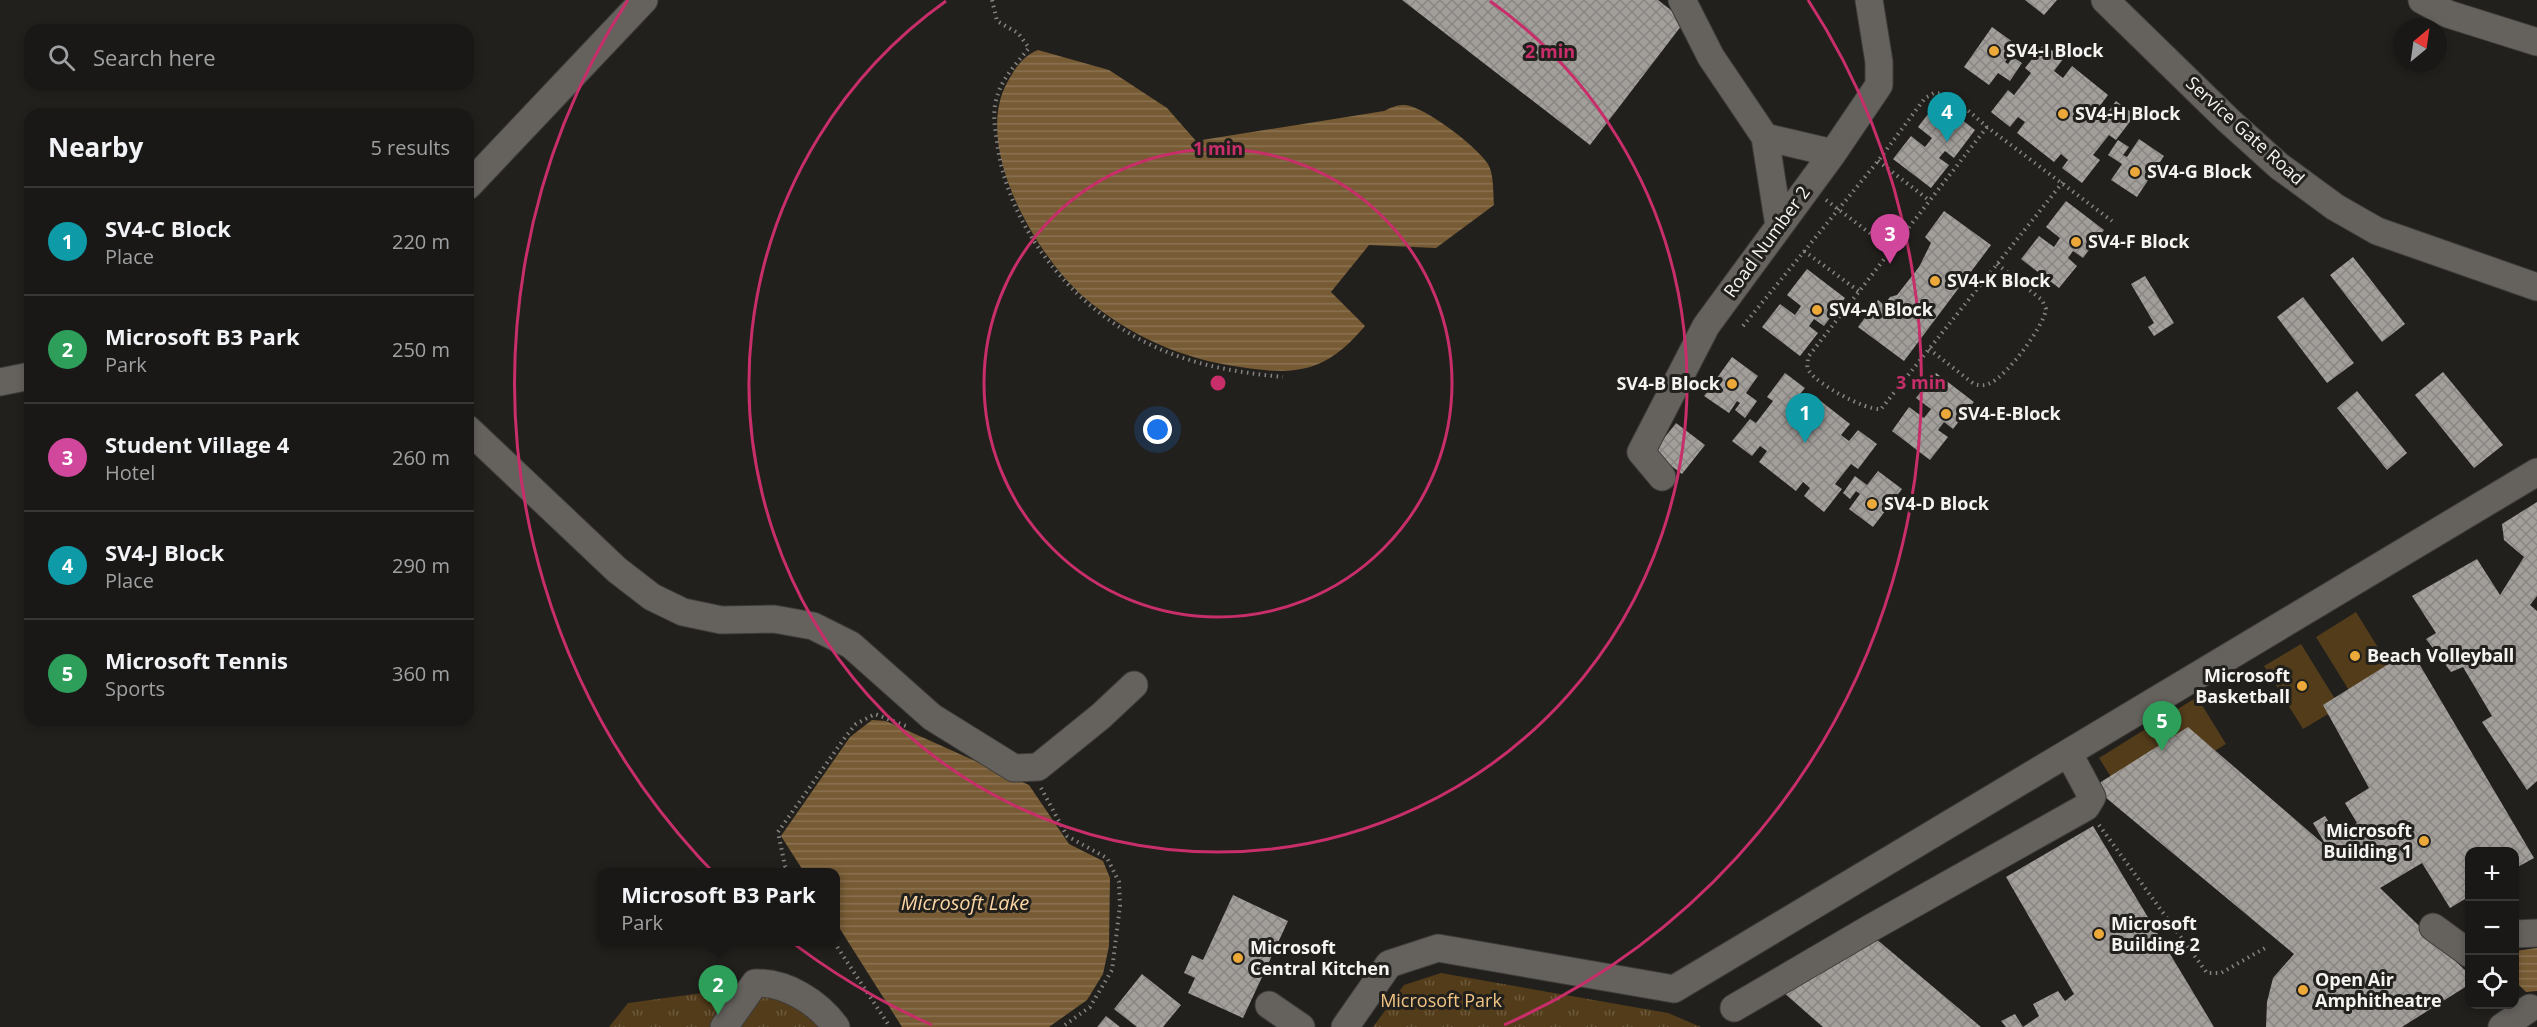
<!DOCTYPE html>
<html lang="en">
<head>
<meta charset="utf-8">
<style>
	body { margin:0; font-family:"Open Sans",sans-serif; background:#272523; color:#f1f3f6 }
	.controls { position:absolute; right:18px; bottom:18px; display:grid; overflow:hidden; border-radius:12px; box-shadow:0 3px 9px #0003 }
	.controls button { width:54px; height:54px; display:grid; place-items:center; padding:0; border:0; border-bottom:2px solid #383735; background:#1a1816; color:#f1f3f6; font:30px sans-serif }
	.compass { position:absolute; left:2393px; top:18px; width:54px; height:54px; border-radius:50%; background:#1a1816; box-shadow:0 3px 9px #0003; rotate:29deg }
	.you { position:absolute; left:1158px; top:430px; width:21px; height:21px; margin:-15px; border:4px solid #fff; border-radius:50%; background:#1a73e8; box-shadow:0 0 0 9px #1a73e833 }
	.badge { display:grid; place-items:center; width:39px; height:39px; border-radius:50%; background:#1a73e8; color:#fff; font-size:20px; font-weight:700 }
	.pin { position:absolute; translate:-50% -50px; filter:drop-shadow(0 2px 3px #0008) }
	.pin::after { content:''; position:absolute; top:32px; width:21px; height:18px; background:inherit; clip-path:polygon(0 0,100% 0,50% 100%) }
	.popup { position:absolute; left:597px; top:868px; width:243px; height:78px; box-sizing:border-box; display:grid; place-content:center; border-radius:12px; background:#1a1816; filter:drop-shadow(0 2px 4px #0005); font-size:20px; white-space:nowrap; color:#9fa0a1 }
	.popup b { font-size:22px; color:#f1f3f6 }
	.popup::after { content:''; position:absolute; left:50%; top:100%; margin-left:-12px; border:12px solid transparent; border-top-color:#1a1816 }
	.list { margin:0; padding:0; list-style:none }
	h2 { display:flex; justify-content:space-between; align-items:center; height:78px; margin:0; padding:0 24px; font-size:26px }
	h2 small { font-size:20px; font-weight:400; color:#9fa0a1 }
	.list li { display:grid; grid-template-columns:39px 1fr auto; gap:18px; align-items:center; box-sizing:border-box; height:108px; padding:0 24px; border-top:2px solid #383735 }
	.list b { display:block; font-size:22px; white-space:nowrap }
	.list p { margin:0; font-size:20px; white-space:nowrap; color:#9fa0a1 }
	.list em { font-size:20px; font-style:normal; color:#9fa0a1 }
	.icon { flex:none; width:33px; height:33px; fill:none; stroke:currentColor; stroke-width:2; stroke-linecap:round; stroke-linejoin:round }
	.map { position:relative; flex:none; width:2537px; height:1027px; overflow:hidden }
	.search { position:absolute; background:#1a1816; box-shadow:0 3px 9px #0003; left:24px; top:24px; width:450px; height:66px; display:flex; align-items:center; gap:15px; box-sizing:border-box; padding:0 21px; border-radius:18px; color:#9fa0a1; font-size:22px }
	.panel { position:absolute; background:#1a1816; box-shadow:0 3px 9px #0003; left:24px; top:108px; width:450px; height:618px; border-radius:18px }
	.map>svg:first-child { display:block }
	.grass { fill:url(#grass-tufts) }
	.pitch { fill:#533c1a }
	.water { fill:url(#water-rules) }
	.building { fill:url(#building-cross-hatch) }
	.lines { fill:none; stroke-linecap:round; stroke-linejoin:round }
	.minor-casing { stroke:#3f3d3b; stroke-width:29 }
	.path { stroke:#868482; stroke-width:4; stroke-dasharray:1.5 4.5; stroke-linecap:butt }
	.minor { stroke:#65625e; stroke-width:27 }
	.ring { fill:none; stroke:#c72e6a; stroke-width:3 }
	.poi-dot { fill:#eca93a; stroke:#22201d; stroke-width:2 }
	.labels { text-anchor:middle; stroke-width:6; stroke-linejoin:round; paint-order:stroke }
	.poi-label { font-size:18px; font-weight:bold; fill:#f6f4f2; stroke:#22201d; text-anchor:start }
	.street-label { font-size:18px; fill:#f6f4f2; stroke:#22201d }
	.park-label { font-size:18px; fill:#f2c585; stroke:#22201d }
	.water-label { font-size:20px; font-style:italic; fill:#fcd7a5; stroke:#22201d }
	.centre { fill:#c72e6a; stroke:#22201d; stroke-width:3 }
	.ring-label { font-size:18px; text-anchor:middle; font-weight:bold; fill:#c72e6a; stroke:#22201d; stroke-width:6; stroke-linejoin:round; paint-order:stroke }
</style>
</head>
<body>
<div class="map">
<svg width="2537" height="1027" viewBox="0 0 2537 1027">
	<defs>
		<pattern id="grass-tufts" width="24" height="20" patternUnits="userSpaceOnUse" patternTransform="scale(1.5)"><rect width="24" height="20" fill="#533c1a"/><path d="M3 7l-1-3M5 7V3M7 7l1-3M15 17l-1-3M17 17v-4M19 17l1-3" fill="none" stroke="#6c593c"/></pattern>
		<pattern id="water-rules" width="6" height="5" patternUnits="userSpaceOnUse" patternTransform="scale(1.5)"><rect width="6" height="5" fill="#775b34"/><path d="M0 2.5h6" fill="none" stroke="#8b7352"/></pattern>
		<pattern id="building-cross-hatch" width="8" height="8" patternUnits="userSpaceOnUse" patternTransform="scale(1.5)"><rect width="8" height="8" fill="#a29f9b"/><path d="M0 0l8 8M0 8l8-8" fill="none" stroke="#888582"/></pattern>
	</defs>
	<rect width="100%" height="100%" fill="#22201d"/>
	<!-- grass -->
	<path class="grass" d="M1441,973l227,40 33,14h-328l31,-42z
		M740,988l69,13 13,26h-213l19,-24z"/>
	<!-- pitch -->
	<path class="pitch" d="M2356,612l39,63 -40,25 -39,-63z
		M2301,644l39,63 -37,22 -39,-63z
		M2197,697l29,47 -98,60 -29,-46z"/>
	<!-- water -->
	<path class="water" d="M1038,50l71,20 58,38 29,33 188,-30c8,-4 17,-8 26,-5 21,6 66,40 78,58 6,10 5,29 6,41l-58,43 -67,-3 -38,47 34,34c-39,46 -67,50 -125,41 -58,-8 -110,-31 -155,-69 -49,-42 -114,-153 -77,-217 8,-14 15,-25 30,-31z
		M872,720l14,1 143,64 40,59 34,17 7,17 -1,68 -6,28 -16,26 -38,27h-147l-67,-106v-49h-31l-23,-36 69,-99z
		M2537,948v43l-11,1 -11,-11v-30z"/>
	<!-- building -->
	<path class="building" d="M1402,0h256l27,21 -95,124z
		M2025,0h32l-13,15z
		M1992,27l25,18 -12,17 3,2 5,-7 9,6 -12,18 -12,-8 -9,12 -25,-18z
		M2044,44l19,15 -9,12 9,7 9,-12 36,29 -9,12 8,6 9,-12 19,14 -19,25 -7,-5 -16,20 7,5 -18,23 -20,-15 6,-8 -7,-6 -7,8 -37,-29 8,-11 -7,-5 -8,10 -19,-15 17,-22 6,5 17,-22 -6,-5z
		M1938,101l37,29 -21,28 -9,-7 -6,7 10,7 -18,23 -38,-29 18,-23 14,11 7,-9 -14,-11z
		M2139,139l25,17 -27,41 -26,-17 11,-16 -14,-9 10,-15 11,7 -6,8 4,2z
		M2066,201l38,29 -21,28 -10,-7 -5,7 9,8 -18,22 -38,-29 18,-23 15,11 6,-9 -14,-11z
		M1944,211l47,34 -87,116 -46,-34 20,-27 6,5 6,-8 7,-2 22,-28 12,-24 -6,-6z
		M2353,257l52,67 -23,18 -52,-67z
		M1807,269l38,29 -21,28 -10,-7 -5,7 9,7 -18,23 -38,-29 18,-23 15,11 6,-9 -14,-11z
		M2145,276l29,47 -20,13 -6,-9 6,-4 -23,-39z
		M2303,297l51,66 -27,20 -50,-66z
		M1732,357l26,19 -12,17 11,8 -12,17 -10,-8 5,-7 -3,-2 -8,12 -25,-17z
		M2443,372l60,73 -29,23 -59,-73z
		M1785,373l20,15 -10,12 9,7 9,-12 37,29 -9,11 8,6 9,-11 19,14 -19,25 -7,-5 -16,20 7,5 -18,23 -20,-16 6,-8 -7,-6 -7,9 -37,-29 8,-11 -7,-5 -8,10 -20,-15 18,-22 6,4 17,-22 -6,-4z
		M1936,373l38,29 -21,27 -9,-7 -6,8 10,7 -18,23 -38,-29 17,-24 15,11 7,-9 -15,-11z
		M2357,391l50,62 -20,17 -50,-62z
		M1676,423l29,22 -23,29 -29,-22z
		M1878,471l24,18 -29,38 -24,-18 11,-15 -4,-3 -6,8 -7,-6 12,-17 12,9z
		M2537,502v94l-7,9 7,6v170l-10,9 -45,-68 10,-6 -29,-49 -12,5 -25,-33 10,-6 -24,-37 65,-37 23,36 24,-38 -20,-17 -2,-16z
		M2411,650l123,208 -20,11v-17h-44v44l-20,12 -28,-45 -42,25 90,87v9l-68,43h-136l1,-25 6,-24 21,-24 -201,-167 95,-60 139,120 -14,-24 12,-7 12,19 20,-12 -12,-20 24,-15 -46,-83z
		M2093,826l121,201h-191l16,-11 -6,-12 25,-13 7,10 9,-7 -68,-117z
		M1233,895l55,26 -45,97 -55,-25 7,-15 -11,-5 8,-18 11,5z
		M1869,933l112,94h-158l-46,-40z
		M1142,974l39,31 -18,22h-26l-23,-18z
		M2015,1014l8,13h-17l-5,-6z
		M1106,1016l14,11h-23z"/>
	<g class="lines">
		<defs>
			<path id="minor" d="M1682,0l29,57 54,80 14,89
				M2105,0l123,120 51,46 56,41 42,24 160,56
				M2422,0l26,14 89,28
				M1765,137l68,16
				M468,186l176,-186
				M0,382l30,-6
				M468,429l149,141 35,27 31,15 38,8 53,-1 39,7 38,19 81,72 82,51 24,-1 63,-51 33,-31
				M1662,477l-21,-25 65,-126 127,-173 46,-68v-23l-10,-62
				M2433,927l37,27
				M2514,934l23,-1
				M1269,1005l32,22
				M1734,1008l135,-79 217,-122 6,-10 -23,-43
				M724,1027l31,-44c31,-1 63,19 81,44
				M1345,1027l44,-63 49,-16 236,41 863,-517
				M2502,1027l28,-19"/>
		</defs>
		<!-- minor casing -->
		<use href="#minor" class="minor-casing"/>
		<!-- path -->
		<path class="path" d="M992,0l5,21 21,12 11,15c-12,15 -27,30 -32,49 -5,15 -2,30 0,45 11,86 74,163 150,201 44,22 87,29 136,34
			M1987,127l-179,230c0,5 -2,10 1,14 8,13 57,40 72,38l182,-227
			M1878,161l52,40
			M1826,200l66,50
			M1804,251l56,41
			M1743,326l135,-165 47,-63 9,-5 11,1 10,5 32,28 125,94
			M1929,349l45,35c7,2 12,2 18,-2 16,-8 52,-56 54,-73l-4,-9 -45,-36
			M1041,788l26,48 40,22 12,24 1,24 -8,64 -22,37 -28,20
			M2099,825l108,148h14l44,-25
			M789,872l-4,-6 -7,-34 68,-96 10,-12 19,-10 31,12
			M834,942l56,85"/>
		<!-- minor -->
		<use href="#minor" class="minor"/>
	</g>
	<!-- distance rings -->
	<g class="ring">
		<circle cx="1218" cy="383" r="234"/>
		<path d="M1490 1A469 469 0 1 1 946 1"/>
		<path d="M932 1025A703 703 0 0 1 628 0M1808 0A703 703 0 0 1 1504 1025"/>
	</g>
	<!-- markers -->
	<g class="poi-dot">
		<circle cx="1994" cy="51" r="6"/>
		<circle cx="2063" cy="114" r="6"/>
		<circle cx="2135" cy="172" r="6"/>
		<circle cx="2076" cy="242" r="6"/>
		<circle cx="1935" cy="281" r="6"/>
		<circle cx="1817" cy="310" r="6"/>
		<circle cx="1732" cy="384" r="6"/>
		<circle cx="1946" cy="414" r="6"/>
		<circle cx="1872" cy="504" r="6"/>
		<circle cx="2355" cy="656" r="6"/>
		<circle cx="2302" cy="686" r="6"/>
		<circle cx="2424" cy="841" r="6"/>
		<circle cx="2099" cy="934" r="6"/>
		<circle cx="1238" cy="958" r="6"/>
		<circle cx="2303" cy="990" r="6"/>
	</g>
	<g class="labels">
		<!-- poi labels -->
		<g class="poi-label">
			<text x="2006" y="57">SV4-I Block</text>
			<text x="2075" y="120">SV4-H Block</text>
			<text x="2147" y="178">SV4-G Block</text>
			<text x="2088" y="248">SV4-F Block</text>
			<text x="1947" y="287">SV4-K Block</text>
			<text x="1829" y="316">SV4-A Block</text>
			<text x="1720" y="390" text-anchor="end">SV4-B Block</text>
			<text x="1958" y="420">SV4-E-Block</text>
			<text x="1884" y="510">SV4-D Block</text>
			<text x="2367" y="662">Beach Volleyball</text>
			<text x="2290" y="682" text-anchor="end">Microsoft<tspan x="2290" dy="21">Basketball</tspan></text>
			<text x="2412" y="837" text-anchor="end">Microsoft<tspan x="2412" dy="21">Building 1</tspan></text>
			<text x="2111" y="930">Microsoft<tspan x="2111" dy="21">Building 2</tspan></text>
			<text x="1250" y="954">Microsoft<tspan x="1250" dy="21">Central Kitchen</tspan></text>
			<text x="2315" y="986">Open Air<tspan x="2315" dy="21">Amphitheatre</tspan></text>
		</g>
		<!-- street labels -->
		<g class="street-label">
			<text transform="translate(2245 131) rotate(42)" y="6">Service Gate Road</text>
			<text transform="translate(1767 242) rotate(-54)" y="6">Road Number 2</text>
		</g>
		<!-- park labels -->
		<g class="park-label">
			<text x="1441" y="1007">Microsoft Park</text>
		</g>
		<!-- water labels -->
		<g class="water-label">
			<text x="965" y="910">Microsoft Lake</text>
		</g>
	</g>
	<circle cx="1218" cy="383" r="9" class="centre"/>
	<g class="ring-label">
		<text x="1550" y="58">2 min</text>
		<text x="1218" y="155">1 min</text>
		<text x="1921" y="389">3 min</text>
	</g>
</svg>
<div class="controls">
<button>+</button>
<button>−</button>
<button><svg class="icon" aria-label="locate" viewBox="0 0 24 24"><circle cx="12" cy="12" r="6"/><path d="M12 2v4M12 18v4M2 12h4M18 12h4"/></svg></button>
</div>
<svg class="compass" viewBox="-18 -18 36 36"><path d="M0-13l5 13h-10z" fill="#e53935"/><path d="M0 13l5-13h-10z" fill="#9fa0a1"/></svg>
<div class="you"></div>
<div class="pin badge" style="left:1805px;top:443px;background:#0f9aa8">1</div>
<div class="pin badge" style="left:718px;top:1015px;background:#2e9e5b">2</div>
<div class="popup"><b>Microsoft B3 Park</b>Park</div>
<div class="pin badge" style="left:1890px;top:264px;background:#d1479c">3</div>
<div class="pin badge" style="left:1947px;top:142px;background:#0f9aa8">4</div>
<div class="pin badge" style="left:2162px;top:751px;background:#2e9e5b">5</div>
<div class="search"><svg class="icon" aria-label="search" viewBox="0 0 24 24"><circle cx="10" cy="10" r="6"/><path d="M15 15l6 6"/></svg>Search here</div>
<section class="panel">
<h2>Nearby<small>5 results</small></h2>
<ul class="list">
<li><span class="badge" style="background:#0f9aa8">1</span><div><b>SV4-C Block</b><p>Place</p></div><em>220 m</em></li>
<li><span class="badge" style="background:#2e9e5b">2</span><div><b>Microsoft B3 Park</b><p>Park</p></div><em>250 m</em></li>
<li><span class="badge" style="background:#d1479c">3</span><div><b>Student Village 4</b><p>Hotel</p></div><em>260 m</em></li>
<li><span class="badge" style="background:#0f9aa8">4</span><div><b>SV4-J Block</b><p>Place</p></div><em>290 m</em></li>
<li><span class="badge" style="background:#2e9e5b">5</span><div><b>Microsoft Tennis</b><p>Sports</p></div><em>360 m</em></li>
</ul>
</section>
</div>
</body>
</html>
